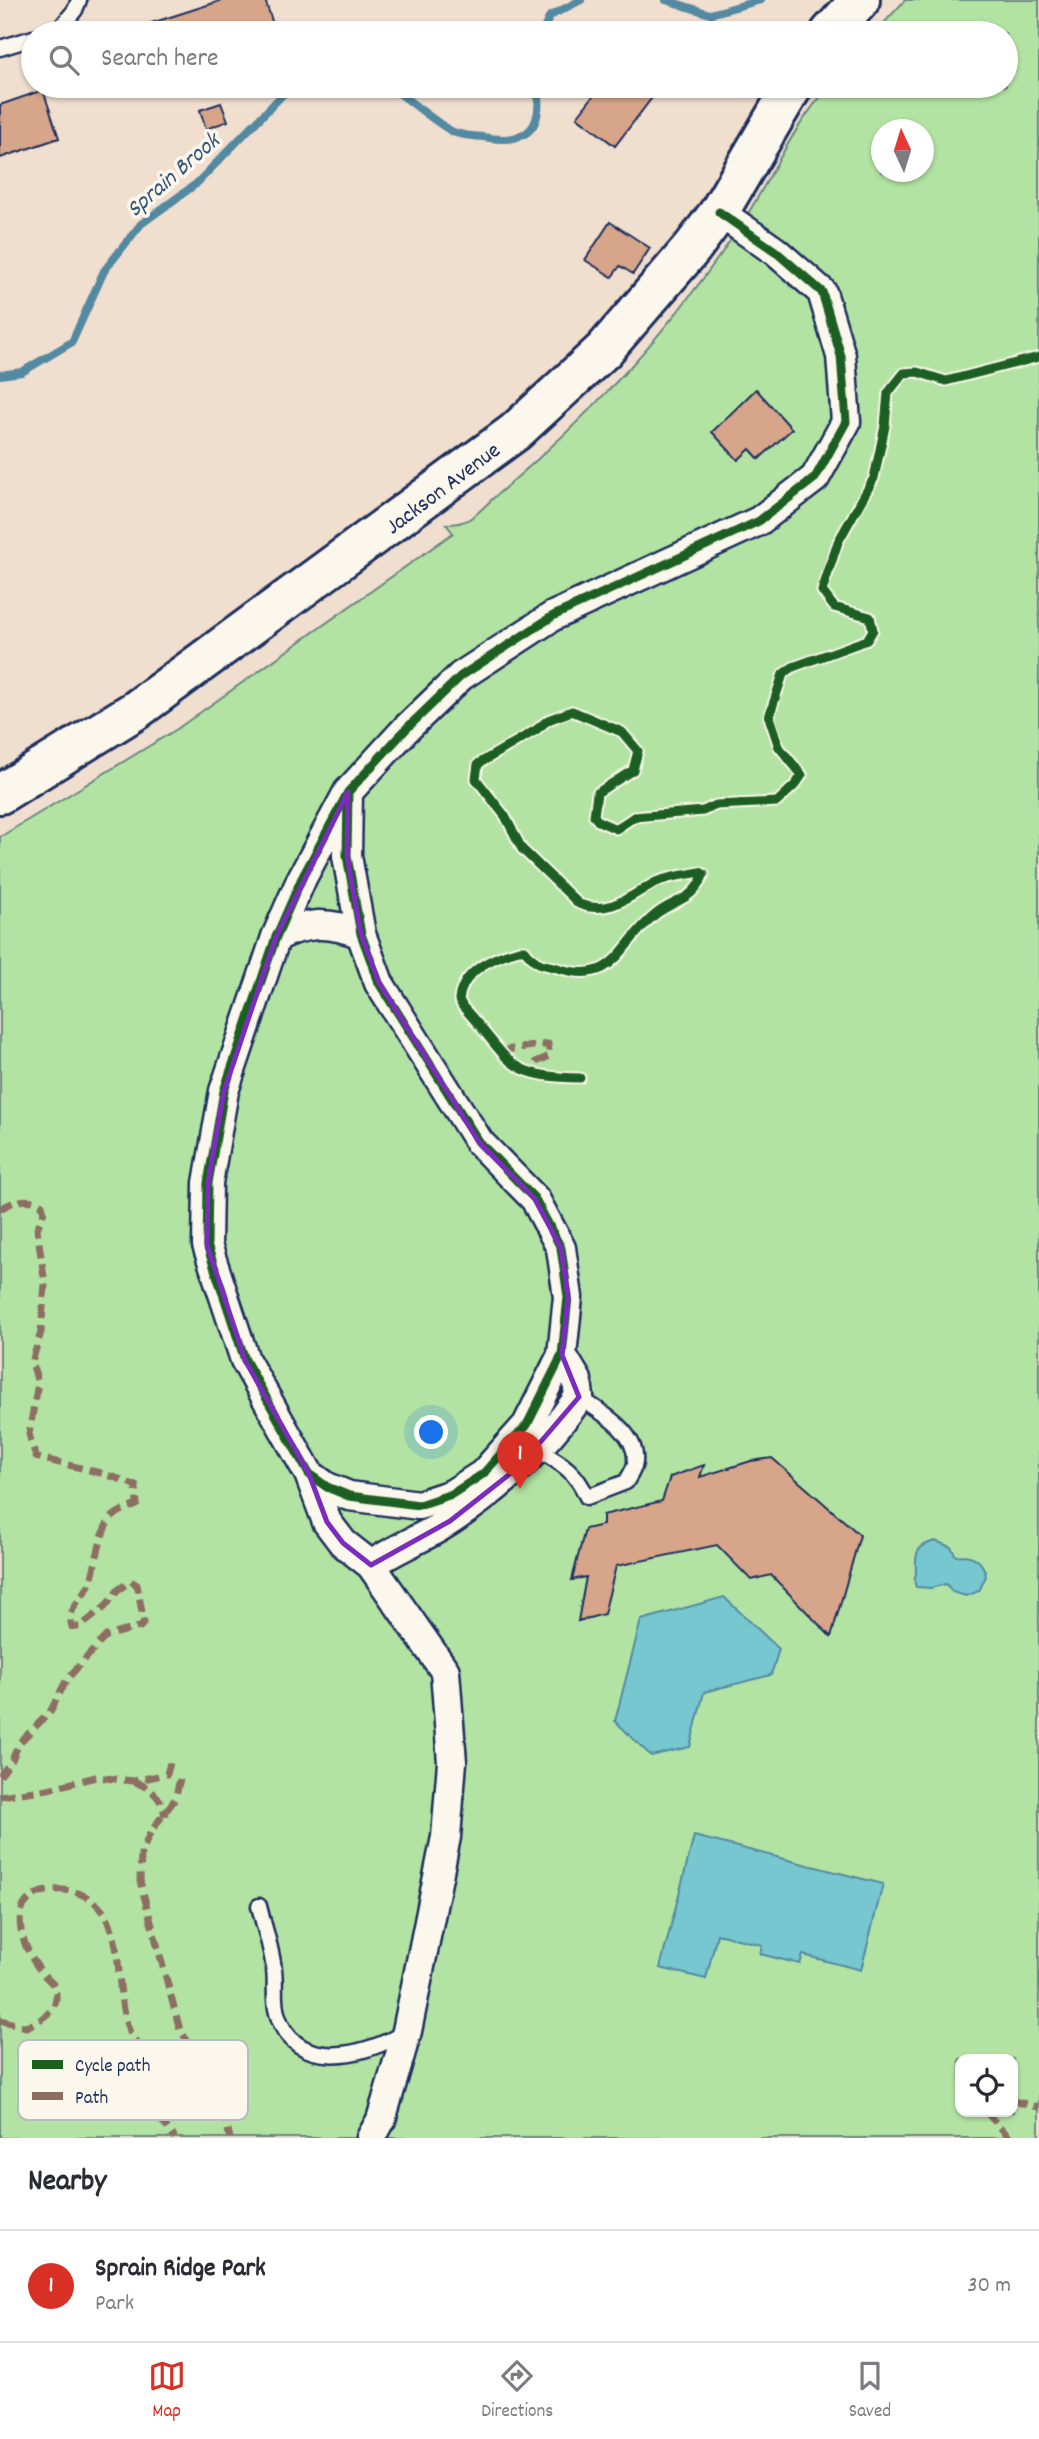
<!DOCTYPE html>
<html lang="en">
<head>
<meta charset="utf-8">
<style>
	body { margin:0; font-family:Dekko,sans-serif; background:#f2f2f3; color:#2b2b33 }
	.controls { position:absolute; right:21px; bottom:21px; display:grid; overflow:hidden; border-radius:14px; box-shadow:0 2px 5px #0004 }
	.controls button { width:63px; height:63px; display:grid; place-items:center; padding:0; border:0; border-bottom:2px solid #e1e1e2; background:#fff; color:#2b2b33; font:35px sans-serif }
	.compass { position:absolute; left:871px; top:119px; width:63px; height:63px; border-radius:50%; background:#fff; box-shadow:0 2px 5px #0004; rotate:356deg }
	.you { position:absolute; left:432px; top:1433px; width:24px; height:24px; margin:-18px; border:5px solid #fff; border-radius:50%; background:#1a73e8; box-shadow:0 0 0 10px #1a73e833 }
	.badge { display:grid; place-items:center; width:46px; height:46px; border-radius:50%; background:#d93025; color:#fff; font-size:23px; font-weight:700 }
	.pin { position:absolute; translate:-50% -58px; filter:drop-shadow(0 2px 4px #0008) }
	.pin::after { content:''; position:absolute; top:37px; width:24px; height:21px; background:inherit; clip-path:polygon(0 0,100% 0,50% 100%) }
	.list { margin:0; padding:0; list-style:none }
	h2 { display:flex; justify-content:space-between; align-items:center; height:91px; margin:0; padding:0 28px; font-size:30px }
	h2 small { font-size:23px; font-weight:400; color:#7c7c81 }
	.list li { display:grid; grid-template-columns:46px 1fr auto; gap:21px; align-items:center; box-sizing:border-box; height:112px; padding:0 28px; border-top:2px solid #e1e1e2 }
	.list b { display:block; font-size:26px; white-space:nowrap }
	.list p { margin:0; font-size:23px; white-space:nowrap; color:#7c7c81 }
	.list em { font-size:23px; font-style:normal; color:#7c7c81 }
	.icon { flex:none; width:38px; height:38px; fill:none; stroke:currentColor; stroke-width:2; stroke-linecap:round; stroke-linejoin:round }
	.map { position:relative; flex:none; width:1039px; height:2138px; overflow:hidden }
	.search { position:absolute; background:#fff; box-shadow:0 2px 5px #0004; left:21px; right:21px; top:21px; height:77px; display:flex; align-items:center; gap:18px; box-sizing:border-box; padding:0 24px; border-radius:38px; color:#7c7c81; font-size:26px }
	.sheet { height:203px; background:#fff }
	nav { display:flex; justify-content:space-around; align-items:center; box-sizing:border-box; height:98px; border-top:2px solid #e1e1e2; background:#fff; font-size:19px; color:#7c7c81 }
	nav a { display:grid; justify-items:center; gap:4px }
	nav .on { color:#d93025 }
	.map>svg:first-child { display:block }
	.green { fill:#b3e3a3; stroke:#678980; stroke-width:2; fill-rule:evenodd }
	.water { fill:#76c7cf; stroke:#528aa2; stroke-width:2 }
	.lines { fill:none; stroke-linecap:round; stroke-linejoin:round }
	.stream { stroke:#528aa2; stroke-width:8 }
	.building { fill:#d7a58a; stroke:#1b2f5e; stroke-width:2 }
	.service-casing { stroke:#1b2f5e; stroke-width:19 }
	.minor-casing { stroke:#1b2f5e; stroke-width:33 }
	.secondary-casing { stroke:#1b2f5e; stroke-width:44 }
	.service { stroke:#fbf7ec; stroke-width:14 }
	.minor { stroke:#fbf7ec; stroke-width:28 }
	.secondary { stroke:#fbf7ec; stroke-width:38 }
	.quiet { stroke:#8d6e63; stroke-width:7; stroke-dasharray:14 7; stroke-linecap:butt }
	.cycleway-casing { stroke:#fbf7ec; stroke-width:13 }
	.cycleway { stroke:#1b5e20; stroke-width:9 }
	.marked { fill:none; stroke:#7b2cbf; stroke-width:5; stroke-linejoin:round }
	.labels { text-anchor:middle; stroke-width:7; stroke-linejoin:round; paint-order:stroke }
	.street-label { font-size:23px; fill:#1b2f5e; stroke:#fbf7ec }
	.water-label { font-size:24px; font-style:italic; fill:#32557a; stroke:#fbf7ec }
	.key { fill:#fbf7ec; stroke:#b8bbc1; stroke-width:2 }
	.key-label { font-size:19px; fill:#1b2f5e }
</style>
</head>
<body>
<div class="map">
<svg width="1039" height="2138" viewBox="0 0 1039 2138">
	<rect width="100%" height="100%" fill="#f0decf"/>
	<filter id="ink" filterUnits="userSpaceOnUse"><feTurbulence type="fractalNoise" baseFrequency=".0143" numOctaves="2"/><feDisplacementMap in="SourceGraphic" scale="14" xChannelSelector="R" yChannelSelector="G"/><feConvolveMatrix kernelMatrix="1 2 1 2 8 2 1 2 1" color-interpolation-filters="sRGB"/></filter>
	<g filter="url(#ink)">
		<!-- green -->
		<path class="green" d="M905,0h134v2138h-1039v-1301l177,-108 276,-196 -7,-9c5,0 11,0 16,-2 13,-3 27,-21 37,-29 90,-76 174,-166 239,-264 32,-47 53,-102 92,-143h176v-53h-131zM881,130h42v42h-42zM960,2059h53v53h-53z"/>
		<!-- water -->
		<path class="water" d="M935,1541l16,6 5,9c16,-3 27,4 30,20l-7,15 -13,5 -14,-4 -6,-8 -15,4 -15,-1c-4,-8 0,-9 0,-16 -1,-17 0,-25 19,-30z
			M724,1597l55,52 -8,26 -67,17 -14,55 -39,9 -36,-35 26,-101z
			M694,1836l189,48 -22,86 -58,-15 -3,9 -40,-10 2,-9 -45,-11 -11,45 -46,-11z"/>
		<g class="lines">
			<!-- stream -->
			<path class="stream" d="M666,0l44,14 51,-14
				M542,33l8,-17 31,-16
				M390,86c20,15 40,32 61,45 9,5 22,5 32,6 43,8 61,-7 54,-51
				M0,375l22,-3 50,-30 32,-71 37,-47 55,-40 95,-98"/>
		</g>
		<!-- building -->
		<path class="building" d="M223,0h42l11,33h-142l-1,-4z
			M601,86h60l-46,60 -38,-29z
			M43,90l16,48 -59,20v-53z
			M221,103l7,18 -22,8 -6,-19z
			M610,222l40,26 -17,26 -13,-8 -8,11 -27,-17z
			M756,389l36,40 -33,30 -9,-10 -12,11 -26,-28z
			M772,1458l88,77 -29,102 -60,-62 -20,5 -34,-35 -101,21 -12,48 -26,7 8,-44 -14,3 13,-51 18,-4v-10l59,-14 8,-24 34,-12 -4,12 51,-16z"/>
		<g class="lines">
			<defs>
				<path id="service" d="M56,33l19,-23 4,-10
					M0,48l33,-10
					M537,1449c24,14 39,22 50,48l39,-15c3,-5 9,-14 9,-20 3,-30 -35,-50 -56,-65
					M259,1906c5,21 13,43 15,64 2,14 -1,30 3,43 17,61 89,43 128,19"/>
				<path id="minor" d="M348,792l-1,64 14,78 18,49 100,159 56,57 26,49 7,49 -6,58 -35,70 -44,49 -31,20 -33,11 -70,-9 -22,-9 -18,-13 -64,-114 -38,-115 1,-62 16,-92 52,-154 26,-59 46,-86 58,-63 55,-53 92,-60 206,-95 56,-43 31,-56 -5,-66 -19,-64 -47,-41 -56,-39
					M276,937c30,-15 53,-16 85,-3
					M309,1474l18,48 16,21 28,22 74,106 7,91 -6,75 -39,194 -26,89 -10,18
					M371,1565c25,-17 55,-28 80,-45 50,-33 94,-74 128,-123l-2,-17 -15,-25"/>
				<path id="secondary" d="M830,33l30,-33
					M0,794l136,-84 379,-278 89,-82 89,-103 26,-35 74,-126"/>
			</defs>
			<!-- service casing -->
			<use href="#service" class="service-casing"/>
			<!-- minor casing -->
			<use href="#minor" class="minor-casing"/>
			<!-- secondary casing -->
			<use href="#secondary" class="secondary-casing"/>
			<!-- service -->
			<use href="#service" class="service"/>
			<!-- minor -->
			<use href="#minor" class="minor"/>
			<!-- secondary -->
			<use href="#secondary" class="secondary"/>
			<!-- quiet -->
			<path class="quiet" d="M500,1048l5,2 43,-6 2,12 -14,6 -6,11
				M0,1209c14,-8 27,-13 42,-4l2,7 -7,17 8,55 -4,48 -9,30 6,21 -9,51 7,23c33,9 68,14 100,29l1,19c-10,4 -21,6 -28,16 -9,12 -13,46 -19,62 -7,16 -24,25 -18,44h8l25,-20 14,-18 12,-8 6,4 7,38 -4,4 -34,9 -39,43 -17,33 -31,31 -7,17 -12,16
				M180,1779l-5,20 -24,32 -10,23 -1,27 40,149c22,32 41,70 50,108
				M134,1781c17,8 28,15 31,35
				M0,1796l48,-7 48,-12 38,4 33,-7 3,-11
				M0,2020l26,7c18,-8 38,-20 27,-43 -26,-22 -53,-79 -11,-92 13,-3 24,-3 36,1 55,20 32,94 51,137 4,10 16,21 23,29l-9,13 -26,7 38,33 20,26
				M1013,2101l26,6
				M986,2112l24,26"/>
			<defs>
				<path id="cycleway" d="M348,792l-1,64 14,78 18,49 100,159 56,57 26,49 7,49 -6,58 -35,70 -44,49 -31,20 -33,11 -70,-9 -22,-9 -18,-13 -64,-114 -38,-115 1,-62 16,-92 52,-154 26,-59 46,-86 58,-63 55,-53 92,-60 206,-95 56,-43 31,-56 -5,-66 -19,-64 -47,-41 -56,-39
					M580,1078c-77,0 -70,-21 -117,-71l-4,-7c3,-30 34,-43 60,-50h6c14,18 17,13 36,19 56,16 58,-26 95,-55 21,-16 36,-12 48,-40l-4,-2c-14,3 -30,4 -44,10 -25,13 -46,34 -77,22l-57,-55 -17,-33 -29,-37 2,-15 58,-34 12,-10 24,-9 50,21 16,19 -5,19 -36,23 -3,23 4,5 18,8 18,-12 69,-6 13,-6 61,-3 19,-18 6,-9 -23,-28 -10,-30 14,-43 10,-7 74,-27 6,-10 -3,-13 -36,-10 -12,-16 16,-49 36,-64 11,-52 3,-33 16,-20 13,-1 29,9 93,-24"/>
			</defs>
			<!-- cycleway casing -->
			<use href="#cycleway" class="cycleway-casing"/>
			<!-- cycleway -->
			<use href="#cycleway" class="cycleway"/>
		</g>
	</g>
	<!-- marked area -->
	<path class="marked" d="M348,792l-1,64 14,78 18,49 100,159 56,57 26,49 7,49 -6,58 17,42 -59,69 -70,55 -79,44 -28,-22 -16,-21 -18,-48 -64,-114 -38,-115 1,-62 16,-92 52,-154z"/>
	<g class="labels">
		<!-- street labels -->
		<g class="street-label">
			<text transform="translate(442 487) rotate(-37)" y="8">Jackson Avenue</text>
		</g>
		<!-- water labels -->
		<g class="water-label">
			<text transform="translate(172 174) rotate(-41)" y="8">Sprain Brook</text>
		</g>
	</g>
	<!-- legend -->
	<rect x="18" y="2040" width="230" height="80" rx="10" class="key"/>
	<rect x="32" y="2060" width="31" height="9" fill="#1b5e20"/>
	<rect x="32" y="2092" width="31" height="8" fill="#8d6e63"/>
	<g class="key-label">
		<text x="75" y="2071">Cycle path</text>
		<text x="75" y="2103">Path</text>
	</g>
</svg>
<div class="controls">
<button><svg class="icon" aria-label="locate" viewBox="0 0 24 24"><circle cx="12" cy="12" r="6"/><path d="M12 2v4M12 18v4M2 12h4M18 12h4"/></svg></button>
</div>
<svg class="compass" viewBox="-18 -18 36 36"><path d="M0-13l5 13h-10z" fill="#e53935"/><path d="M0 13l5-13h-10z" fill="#7c7c81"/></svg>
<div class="you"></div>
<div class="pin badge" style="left:520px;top:1489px">1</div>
<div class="search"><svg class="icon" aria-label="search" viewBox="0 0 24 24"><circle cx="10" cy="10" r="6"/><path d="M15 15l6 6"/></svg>Search here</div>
</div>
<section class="sheet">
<h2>Nearby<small></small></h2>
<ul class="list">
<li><span class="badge">1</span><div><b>Sprain Ridge Park</b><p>Park</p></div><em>30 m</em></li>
</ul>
</section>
<nav>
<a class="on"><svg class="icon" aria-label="map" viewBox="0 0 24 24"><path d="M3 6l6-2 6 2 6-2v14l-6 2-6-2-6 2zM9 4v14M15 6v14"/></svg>Map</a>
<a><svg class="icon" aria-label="directions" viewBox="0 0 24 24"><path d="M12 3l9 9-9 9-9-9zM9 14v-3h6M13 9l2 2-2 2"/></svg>Directions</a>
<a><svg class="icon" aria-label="saved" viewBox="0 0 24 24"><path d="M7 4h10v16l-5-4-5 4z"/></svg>Saved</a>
</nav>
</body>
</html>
